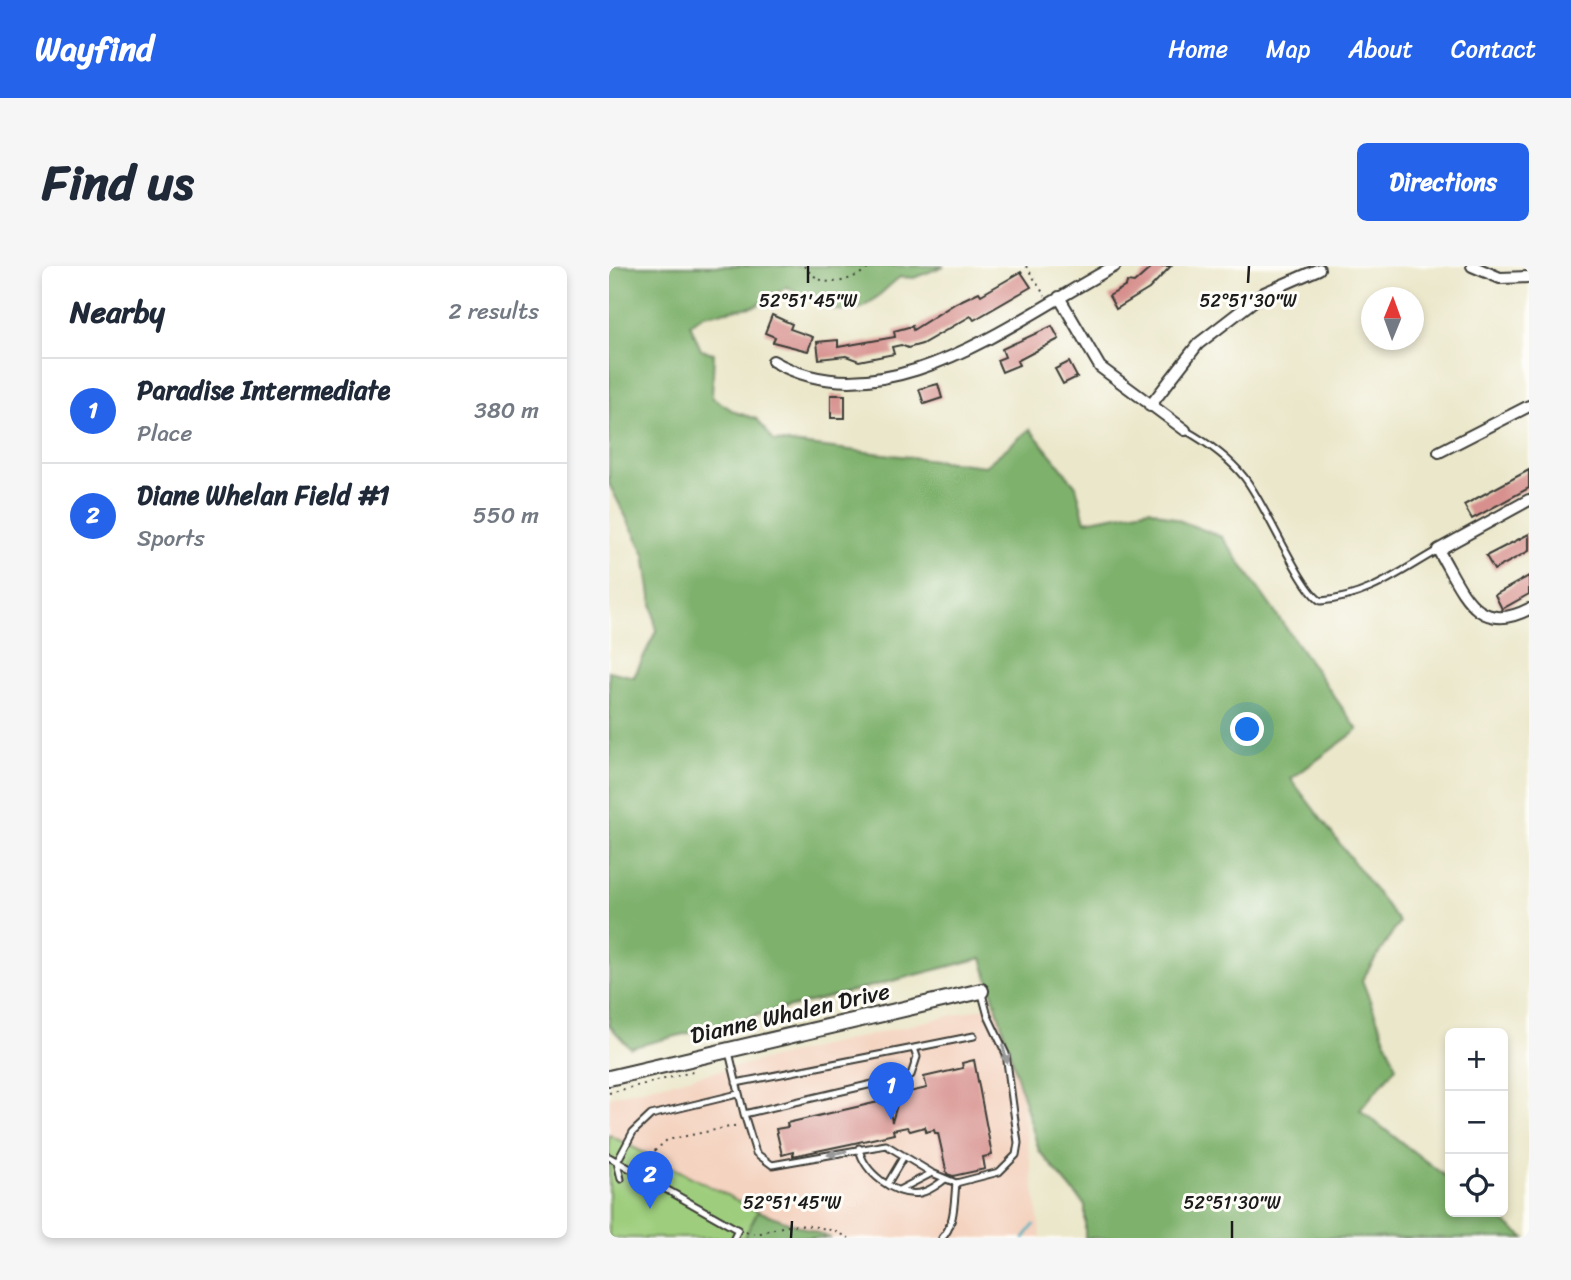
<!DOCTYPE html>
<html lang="en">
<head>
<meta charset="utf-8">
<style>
	body { margin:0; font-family:Sriracha,sans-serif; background:#f6f6f7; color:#1f2937 }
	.controls { position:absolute; right:21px; bottom:21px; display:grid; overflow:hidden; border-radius:10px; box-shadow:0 4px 10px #0003 }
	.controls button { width:63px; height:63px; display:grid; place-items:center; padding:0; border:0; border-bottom:2px solid #e0e1e3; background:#fff; color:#1f2937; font:35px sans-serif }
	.compass { position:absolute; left:752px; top:21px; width:63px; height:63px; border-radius:50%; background:#fff; box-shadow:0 4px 10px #0003; rotate:1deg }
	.you { position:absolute; left:639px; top:464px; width:24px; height:24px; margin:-18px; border:5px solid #fff; border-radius:50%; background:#1a73e8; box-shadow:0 0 0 10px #1a73e833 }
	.badge { display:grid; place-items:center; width:46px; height:46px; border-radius:50%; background:#2563eb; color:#fff; font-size:23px; font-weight:700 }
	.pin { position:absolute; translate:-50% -58px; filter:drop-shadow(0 2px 4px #0008) }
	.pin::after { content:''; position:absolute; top:37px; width:24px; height:21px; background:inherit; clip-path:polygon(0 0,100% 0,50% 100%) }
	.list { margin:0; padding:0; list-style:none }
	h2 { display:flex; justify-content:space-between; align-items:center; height:91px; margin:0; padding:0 28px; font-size:30px }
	h2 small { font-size:23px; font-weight:400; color:#747a83 }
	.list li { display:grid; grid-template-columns:46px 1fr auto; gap:21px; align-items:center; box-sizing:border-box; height:105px; padding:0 28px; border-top:2px solid #e0e1e3 }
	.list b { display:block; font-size:26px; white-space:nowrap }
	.list p { margin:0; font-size:23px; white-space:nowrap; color:#747a83 }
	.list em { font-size:23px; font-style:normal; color:#747a83 }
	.icon { flex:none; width:38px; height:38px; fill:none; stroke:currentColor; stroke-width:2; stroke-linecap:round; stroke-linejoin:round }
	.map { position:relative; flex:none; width:920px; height:972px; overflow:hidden; border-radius:10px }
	header { display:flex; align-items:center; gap:42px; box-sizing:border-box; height:98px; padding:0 35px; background:#2563eb; color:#fff }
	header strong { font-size:33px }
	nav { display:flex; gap:38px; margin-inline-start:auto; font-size:24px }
	.intro { display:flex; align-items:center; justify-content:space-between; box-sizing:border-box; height:168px; padding:0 42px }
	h1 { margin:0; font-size:49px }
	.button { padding:18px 32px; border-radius:10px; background:#2563eb; color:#fff; font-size:24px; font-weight:700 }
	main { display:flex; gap:42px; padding:0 42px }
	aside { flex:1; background:#fff; border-radius:10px; box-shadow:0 4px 10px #0003 }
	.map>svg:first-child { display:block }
	.built { fill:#f4d3c0 }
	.green { fill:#9ece7d; stroke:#5d754c; stroke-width:2 }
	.forest { fill:#7eb16c; stroke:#4d6644; stroke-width:2 }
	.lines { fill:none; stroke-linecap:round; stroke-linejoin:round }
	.stream { stroke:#3facbe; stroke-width:2.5 }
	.building { fill:#d7908d }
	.lane-casing { stroke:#3b3a36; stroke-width:9 }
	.street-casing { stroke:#3b3a36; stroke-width:14 }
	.secondary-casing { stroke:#3b3a36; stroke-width:18 }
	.path { stroke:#3b3a36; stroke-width:2; stroke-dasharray:2 5; stroke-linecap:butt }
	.lane { stroke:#fff; stroke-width:5 }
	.street { stroke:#fff; stroke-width:10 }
	.secondary { stroke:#fff; stroke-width:14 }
	.oneway { fill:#999 }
	.ticks { fill:none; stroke:#1c1c1c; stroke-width:2.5 }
	.labels { text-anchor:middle; stroke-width:6; stroke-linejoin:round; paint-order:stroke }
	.street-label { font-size:23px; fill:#1c1c1c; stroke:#fdfcf7 }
	.ticks-label { font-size:18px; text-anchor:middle; fill:#1c1c1c; stroke:#fdfcf7; stroke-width:6; stroke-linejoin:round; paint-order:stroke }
</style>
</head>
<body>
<header>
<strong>Wayfind</strong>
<nav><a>Home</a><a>Map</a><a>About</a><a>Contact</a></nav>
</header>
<div class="intro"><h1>Find us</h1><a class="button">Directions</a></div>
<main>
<aside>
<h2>Nearby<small>2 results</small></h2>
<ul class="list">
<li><span class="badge">1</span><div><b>Paradise Intermediate</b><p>Place</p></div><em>380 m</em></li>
<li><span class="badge">2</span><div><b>Diane Whelan Field #1</b><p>Sports</p></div><em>550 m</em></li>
</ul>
</aside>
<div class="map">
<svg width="920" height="972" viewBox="0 0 920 972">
	<rect width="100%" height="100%" fill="#fdfcf7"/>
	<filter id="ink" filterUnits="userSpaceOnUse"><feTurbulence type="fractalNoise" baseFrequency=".0143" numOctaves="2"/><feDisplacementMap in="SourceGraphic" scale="14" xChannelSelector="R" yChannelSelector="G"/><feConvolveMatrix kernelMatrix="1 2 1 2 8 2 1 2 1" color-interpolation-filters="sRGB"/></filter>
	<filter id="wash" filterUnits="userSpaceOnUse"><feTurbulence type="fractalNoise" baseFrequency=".00686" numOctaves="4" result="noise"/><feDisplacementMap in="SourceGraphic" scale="28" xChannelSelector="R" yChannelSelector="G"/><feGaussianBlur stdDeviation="1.57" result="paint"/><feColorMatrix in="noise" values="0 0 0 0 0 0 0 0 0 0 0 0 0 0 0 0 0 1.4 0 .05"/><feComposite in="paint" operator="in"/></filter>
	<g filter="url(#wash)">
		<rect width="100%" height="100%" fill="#ebe7ca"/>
		<!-- built -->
		<path class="built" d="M399,736l33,236h-227l-205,-103v-38z"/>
		<!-- green -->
		<path class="green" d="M0,869l149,76 -14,27h-135z"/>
		<!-- forest -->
		<path class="forest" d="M0,0h335l-30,12 -14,-1c-12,9 -23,22 -35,29 -25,15 -56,-7 -78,-19l-31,19 -52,9 -14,9 11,26 13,3 -2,44 23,15 22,7 17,22 211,25 45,-37 46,57 9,35 65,-12 72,28 136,193 -67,49 108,143 -37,58 34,87 -36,43 90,70v32h41l34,26h-440v-33l-46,-54 -57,-193 -352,90 -21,-23v-354l25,6 22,-46 -11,-77 -36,-70z
			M149,945l73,27h-87z"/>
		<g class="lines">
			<!-- stream -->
			<path class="stream" d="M415,972l10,-13"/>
		</g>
		<g id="blocks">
			<!-- building -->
			<path class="building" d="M544,0h18l-22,23 -33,20 -7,-13 17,-10 1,-4 7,1z
				M412,6l10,15 -57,33 -3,-4 -49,28 -14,4 -7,-3 -9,2 2,7 -35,7 -13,-5 -27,3 -2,-17 21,-2v7l57,-10 -1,-6 18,-5 1,4 43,-27 23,-11 2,3z
				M163,49l20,9 -2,5 23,8 -5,14 -35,-9 2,-5 -10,-4z
				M443,60l7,13 -42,22 2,4 -17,7 -5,-12 8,-3 -3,-8z
				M460,96l8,15 -14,7 -8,-15z
				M329,118l4,14 -18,6 -5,-15z
				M222,129h14v23h-14z
				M920,204v18l-57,31 -8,-14z
				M920,268v17l-35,19 -8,-14z
				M920,310v18l-27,15 -7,-14z
				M365,794l18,95 -9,2 2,12 -32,7 -6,-2 -9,-41h-3l-1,-3 -8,2 -1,-5 -15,4 -3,-4 -14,3 1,4 -44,10 -57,12v-4l-11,3 -6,-26 12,-2 -1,-4 100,-23 5,22 8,-28 27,-6 -3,-11 39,-9 -1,-5z"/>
		</g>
	</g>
	<g filter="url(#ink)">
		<use href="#blocks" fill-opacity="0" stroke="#3b3a36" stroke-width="2"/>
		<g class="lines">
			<defs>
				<path id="lane" d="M576,164c23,13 43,27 59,47 21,26 57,114 77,124 47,-4 78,-29 117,-51
					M120,786l15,62 167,-39 6,-18 -3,-9 60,-12
					M127,817l178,-35
					M135,848l12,39 16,12 114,-20 46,28 24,10 43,-11 17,-17 2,-12 -12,-89 -18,-38 -6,-22
					M250,882c4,24 36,49 61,45 10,-2 17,-8 24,-13
					M0,891l129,73 -4,8
					M12,913l-4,-17 16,-30 18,-17 87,-21
					M279,917l16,-27
					M290,924l33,-17
					M333,972c13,-13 12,-37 14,-55"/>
				<path id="street" d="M863,0l28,12 29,-1
					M450,31l41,70 85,63
					M164,95c113,65 245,-44 342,-95
					M541,140l48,-62 66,-51 55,-24
					M830,186l90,-46
					M920,234l-91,50c24,39 37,87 91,59"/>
				<path id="secondary" d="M0,812l372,-87"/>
			</defs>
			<!-- lane casing -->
			<use href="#lane" class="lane-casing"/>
			<!-- street casing -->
			<use href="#street" class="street-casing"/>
			<!-- secondary casing -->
			<use href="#secondary" class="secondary-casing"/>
			<!-- path -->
			<path class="path" d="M195,0c20,26 45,16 68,0
				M417,0l19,30
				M0,827l87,-22
				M30,899l28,-25 72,-15
				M137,966c13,4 19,-1 32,-4 22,-6 52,-1 71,10"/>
			<!-- lane -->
			<use href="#lane" class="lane"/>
			<!-- street -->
			<use href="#street" class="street"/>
			<!-- secondary -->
			<use href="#secondary" class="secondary"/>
		</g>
		<!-- one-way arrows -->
		<defs><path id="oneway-solid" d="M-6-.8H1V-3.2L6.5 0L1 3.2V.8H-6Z" transform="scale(1.75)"/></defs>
		<g class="oneway">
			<use href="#oneway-solid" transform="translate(396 788) rotate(75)"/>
			<use href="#oneway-solid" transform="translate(228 887) rotate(168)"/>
		</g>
	</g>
	<!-- ticks -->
	<path class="ticks" d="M199,17v-17M639,17l1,-17M182,972l1,-17M623,972v-17"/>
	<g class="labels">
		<!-- street labels -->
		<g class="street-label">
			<text transform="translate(181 747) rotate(-13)" y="8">Dianne Whalen Drive</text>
		</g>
	</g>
	<g class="ticks-label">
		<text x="199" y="41">52°51'45"W</text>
		<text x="639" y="41">52°51'30"W</text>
		<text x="183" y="943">52°51'45"W</text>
		<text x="623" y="943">52°51'30"W</text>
	</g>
</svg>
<div class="controls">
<button>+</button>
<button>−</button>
<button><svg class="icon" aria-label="locate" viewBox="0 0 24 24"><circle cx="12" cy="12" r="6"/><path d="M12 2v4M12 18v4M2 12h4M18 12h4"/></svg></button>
</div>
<svg class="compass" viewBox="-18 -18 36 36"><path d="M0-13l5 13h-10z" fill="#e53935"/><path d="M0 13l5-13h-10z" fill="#747a83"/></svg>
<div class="you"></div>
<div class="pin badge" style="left:282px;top:854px">1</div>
<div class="pin badge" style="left:41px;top:943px">2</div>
</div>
</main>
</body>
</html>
